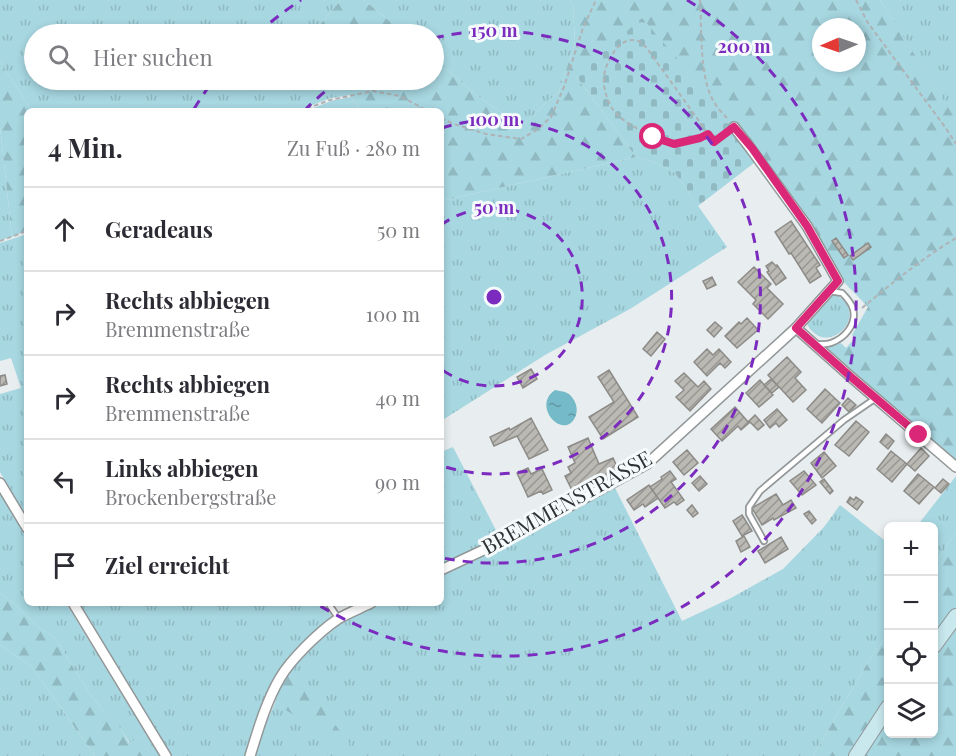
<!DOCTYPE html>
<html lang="de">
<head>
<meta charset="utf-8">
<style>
	body { margin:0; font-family:"Playfair Display",serif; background:#f2f2f3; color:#2b2b33 }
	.controls { position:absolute; right:18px; bottom:18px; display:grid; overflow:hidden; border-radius:9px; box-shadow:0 3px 9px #0003 }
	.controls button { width:54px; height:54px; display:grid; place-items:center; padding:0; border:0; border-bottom:2px solid #e1e1e2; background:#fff; color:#2b2b33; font:30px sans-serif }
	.compass { position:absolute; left:812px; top:18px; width:54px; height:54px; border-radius:50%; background:#fff; box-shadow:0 3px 9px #0003; rotate:268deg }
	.stop { position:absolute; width:18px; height:18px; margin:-14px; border:4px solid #db2777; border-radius:50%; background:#fff }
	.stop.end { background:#db2777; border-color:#fff; box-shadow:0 2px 6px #0008 }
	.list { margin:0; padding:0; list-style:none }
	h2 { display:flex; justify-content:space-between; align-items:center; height:78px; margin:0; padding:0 24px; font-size:26px }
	h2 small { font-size:20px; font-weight:400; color:#7c7c81 }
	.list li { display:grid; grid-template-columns:39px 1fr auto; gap:18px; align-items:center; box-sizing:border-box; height:84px; padding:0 24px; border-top:2px solid #e1e1e2 }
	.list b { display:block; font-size:22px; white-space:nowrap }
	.list p { margin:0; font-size:20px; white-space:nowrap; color:#7c7c81 }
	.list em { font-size:20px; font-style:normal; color:#7c7c81 }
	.icon { flex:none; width:33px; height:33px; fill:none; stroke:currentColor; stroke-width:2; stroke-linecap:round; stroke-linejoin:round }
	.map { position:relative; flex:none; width:956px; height:756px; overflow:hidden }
	.search { position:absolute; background:#fff; box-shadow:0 3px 9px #0003; left:24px; top:24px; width:420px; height:66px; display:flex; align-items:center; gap:15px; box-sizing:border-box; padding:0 21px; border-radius:33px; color:#7c7c81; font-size:22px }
	.panel { position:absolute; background:#fff; box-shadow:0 3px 9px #0003; left:24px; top:108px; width:420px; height:498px; border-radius:9px }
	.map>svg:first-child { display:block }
	.grass { fill:url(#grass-tufts) }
	.forest { fill:url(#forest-firs); fill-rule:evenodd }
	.cemetery { fill:url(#cemetery-stones) }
	.water { fill:url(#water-ripples) }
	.building { fill:url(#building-hatch); stroke:#8d8b87; stroke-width:1.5 }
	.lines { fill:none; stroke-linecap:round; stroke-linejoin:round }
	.service-casing { stroke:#929798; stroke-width:8 }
	.minor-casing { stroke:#929798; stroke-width:12 }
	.secondary-casing { stroke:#929798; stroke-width:16 }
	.path { stroke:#afb3b5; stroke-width:2; stroke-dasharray:4.5 3; stroke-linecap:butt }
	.service { stroke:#fff; stroke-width:4.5 }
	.minor { stroke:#fff; stroke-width:9 }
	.secondary { stroke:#c8e8ee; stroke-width:14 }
	.route { stroke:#db2777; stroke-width:8 }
	.ring { fill:none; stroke:#7b2cbf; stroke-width:3; stroke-dasharray:10 8 }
	.labels { text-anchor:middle; stroke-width:6; stroke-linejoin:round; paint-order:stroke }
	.street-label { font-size:21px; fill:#2f3132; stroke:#f5fbfc }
	.centre { fill:#7b2cbf; stroke:#f5fbfc; stroke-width:3 }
	.ring-label { font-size:18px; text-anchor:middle; font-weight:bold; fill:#7b2cbf; stroke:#f5fbfc; stroke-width:6; stroke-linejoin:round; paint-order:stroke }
</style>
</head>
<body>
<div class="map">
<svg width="956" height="756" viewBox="0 0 956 756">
	<defs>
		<pattern id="grass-tufts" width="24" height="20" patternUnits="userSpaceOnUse" patternTransform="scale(1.5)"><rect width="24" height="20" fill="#a7d7e1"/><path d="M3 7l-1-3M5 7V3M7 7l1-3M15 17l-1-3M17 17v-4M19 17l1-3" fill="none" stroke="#90b9c2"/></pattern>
		<pattern id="forest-firs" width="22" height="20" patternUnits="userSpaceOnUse" patternTransform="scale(1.5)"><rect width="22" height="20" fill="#a7d7e1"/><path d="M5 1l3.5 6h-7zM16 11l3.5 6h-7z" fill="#90b9c2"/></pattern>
		<pattern id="cemetery-stones" width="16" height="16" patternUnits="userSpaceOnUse" patternTransform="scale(1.5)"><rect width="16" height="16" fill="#a7d7e1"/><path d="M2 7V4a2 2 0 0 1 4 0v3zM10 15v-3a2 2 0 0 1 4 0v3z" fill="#90b9c2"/></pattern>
		<pattern id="water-ripples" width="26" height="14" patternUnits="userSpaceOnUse" patternTransform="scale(1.5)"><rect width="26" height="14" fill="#75bac8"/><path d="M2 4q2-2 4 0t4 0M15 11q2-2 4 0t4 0" fill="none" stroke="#6098a3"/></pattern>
		<pattern id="building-hatch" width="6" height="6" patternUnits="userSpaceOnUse" patternTransform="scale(1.5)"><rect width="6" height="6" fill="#bab9b4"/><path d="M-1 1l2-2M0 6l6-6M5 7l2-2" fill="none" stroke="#989793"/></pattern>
	</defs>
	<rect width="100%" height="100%" fill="#e8edef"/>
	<!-- grass -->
	<path class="grass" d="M0,0h341l-29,34h-278v46h305l11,15 -19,3 -35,13h-264l-32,-49z
		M364,0h206l3,5 2,38 -16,48 -37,35 -43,-29 -45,-38v-25h-29z
		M880,0h76v120l-9,-13z
		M351,97l10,14h-55l25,-10z
		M0,126l12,111 -12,3z
		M636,157l21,6 18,10 52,74 -97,62 -85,46 -104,66v-220z
		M27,234v284l-27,-46v-78l21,-6 -10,-30 -11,3v-118z
		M831,296h7c30,20 -6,55 -25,36 -3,-2 -4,-5 -6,-8z
		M453,447l47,91 -59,27v-113z
		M956,476v56l-22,34v-40h-17z
		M615,488l67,133 49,-23 52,-29 41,-42 16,-22 48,38v90l-23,34 -52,89h-560l5,-15 17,-38 4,-13 12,-20 18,-20 31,-26 40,-21h61v-29l92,-43z
		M0,492l27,45v66h39l80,131 -16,9 -13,-19 -17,-17 -12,-16 -33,-53 -19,-13 -20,-20 -16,-12z
		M78,603h245l9,14 -33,30 -29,43 -17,38 -9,28h-73z
		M0,645l32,22 63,89h-95z"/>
	<!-- forest -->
	<path class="forest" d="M341,0h23l41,34h-93z
		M570,0h310l76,120v342l-129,-114 14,-5 5,5 9,-10 -3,-3 16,-28 -27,-28 -79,-121 -186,-82 60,81 -195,44v-90h-80l-22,-31h95v-21l45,38 43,29 37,-35 16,-48 -2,-38zM821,27h36v36h-36z
		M0,62l32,49h-5v119l-15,7 -12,-111z
		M956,532v224h-143l52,-89 23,-34v101h46v-168z
		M0,593l16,12 20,20 19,13 33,53 12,16 17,16 12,20 17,-9 14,22h-65l-63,-89 -32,-22z
		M291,670l7,6 61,80h-16l-14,-18 -54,-35 4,-13z"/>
	<!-- cemetery -->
	<path class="cemetery" d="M642,18l97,112 19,30 -60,46 -23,-33 -18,-10 -21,-6 -60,-81z"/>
	<!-- water -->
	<path class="water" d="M555,390c3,1 7,1 10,2 8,3 14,14 11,23 -10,28 -46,-8 -21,-25z"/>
	<!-- building -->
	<path class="building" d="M791,221l29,44 -4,3 5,8 -11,7 -19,-30 -2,1 -14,-22z
		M836,238l12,17 -4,3 -12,-17z
		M868,243l3,4 -18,13 -3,-4z
		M772,262l4,4 1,-1 9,13 -10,7 -9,-13 2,-1 -3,-5z
		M754,267l17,17 -4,4 16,16 -15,15 -15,-15 3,-4 -18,-18z
		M712,277l4,8 -9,4 -4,-8z
		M747,318l11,12 -21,18 -12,-12 14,-14 2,2z
		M715,322l7,6 -8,9 -7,-7z
		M657,332l8,7 -14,17 -8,-7z
		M707,349l6,6 6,-6 12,13 -6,6 -5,-5 -13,13 -13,-14z
		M787,357l14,15 -6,6 11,12 -13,12 -25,-27z
		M531,369l6,10 -14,9 -6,-11z
		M609,370l29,47 -35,22 -14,-22 25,-15 -16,-25z
		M684,373l14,14 6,-6 7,8 -21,22 -14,-14 8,-7 -9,-9z
		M5,375l2,9 -7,2v-10z
		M771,379l8,8 -7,6 -8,-8z
		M760,380l13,15 -14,12 -13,-14z
		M825,389l15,14 -18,20 -15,-14z
		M848,398l8,7 -7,7 -7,-7z
		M735,407l14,16 -8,7 -3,-4 -16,15 -11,-12z
		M777,409l10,11 -8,7 -3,-4 -6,5 -6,-8z
		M755,415l9,10 -6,5 -9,-9z
		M531,418l17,32 -19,9 -12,-23 -23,10 -4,-9 19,-9 1,2z
		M856,421l13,11 -20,24 -14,-11z
		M886,434l8,7 -6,8 -8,-7z
		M588,438l11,26 14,-6 7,15 -46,21 -9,-18 6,-3 -3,-6 7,-4 -7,-16z
		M921,448l8,8 -14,15 -8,-7z
		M687,450l11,13 -14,12 -11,-13z
		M891,451l16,13 -15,18 -15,-13z
		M824,452l12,14 -14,12 -11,-15z
		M528,468l3,6 11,-5 10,21 -9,4 -2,-3 -13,6 -11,-24z
		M670,471l6,8 -5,3 13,18 -7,5 -3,-3 -9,6 -15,-21 12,-8 -1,-2z
		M804,471l12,14 -14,10 -12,-14z
		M918,474l16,13 -15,17 -15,-13z
		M700,476l7,8 -8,7 -7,-8z
		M824,479l9,12 -3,3 -10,-12z
		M943,479l6,5 -8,9 -6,-5z
		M649,485l9,13 -13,9 -2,-3 -9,6 -7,-10z
		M776,494l7,11 8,-5 5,8 -22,12 -1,-2 -11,7 -10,-17z
		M850,497l4,3 2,-3 7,5 -6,8 -10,-8z
		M692,505l6,8 -5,4 -6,-7z
		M809,511l7,9 -4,4 -8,-10z
		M742,515l10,16 -10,5 -9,-15z
		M744,536l6,11 -9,5 -5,-11z
		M781,537l7,12 -23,14 -7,-12z"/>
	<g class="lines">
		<defs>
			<path id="service" d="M816,344c5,0 10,1 15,-1 14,-5 26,-19 22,-34 -2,-7 -7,-12 -11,-16l-13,-2
				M764,541l-15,-27v-7l11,-16 84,-71 32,-22
				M328,603l11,16"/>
			<path id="minor" d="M796,328l55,49 105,90
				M0,483l27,45
				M441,570l87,-41 119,-65 149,-136 42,-47 -31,-55 -56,-77 -17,-22
				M73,603l93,153
				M250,756c8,-26 16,-54 30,-78 11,-19 40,-47 58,-59 10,-6 23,-11 33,-16"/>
			<path id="secondary" d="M934,646l22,-30
				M856,756l32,-49"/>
		</defs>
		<!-- service casing -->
		<use href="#service" class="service-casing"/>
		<!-- minor casing -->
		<use href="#minor" class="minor-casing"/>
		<!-- secondary casing -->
		<use href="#secondary" class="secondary-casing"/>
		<!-- path -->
		<path class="path" d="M700,0c2,29 -1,78 14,102 4,7 10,13 15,18
			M856,0l12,23 77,104 11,17
			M300,111l30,-11 43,-9 27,5 28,15
			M441,118l13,6 32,10 35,5 16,-9 14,-13 13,-30 19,-59 13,-28
			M708,134c-22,11 -40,12 -62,-1 -12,-6 -26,-13 -34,-25 -5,-8 -9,-20 -8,-31 1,-14 16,-43 34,-36 3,1 5,4 8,6l68,95 13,-10
			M0,241l27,-10
			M862,308c30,-25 61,-50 94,-70"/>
		<!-- service -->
		<use href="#service" class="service"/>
		<!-- minor -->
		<use href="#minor" class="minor"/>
		<!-- secondary -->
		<use href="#secondary" class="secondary"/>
	</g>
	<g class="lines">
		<!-- route -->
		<path class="route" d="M653,137l21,7 26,-6 8,-4 6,8 20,-15 18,21 55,78 31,55 -42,47 55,49 68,58"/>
	</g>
	<!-- distance rings -->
	<g class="ring">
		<path d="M441 225A89 89 0 1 1 441 369"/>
		<path d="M442 128A177 177 0 1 1 442 466"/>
		<path d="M304 111A266 266 0 0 1 340 80M434 38A266 266 0 1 1 443 558"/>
		<path d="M194 109A354 354 0 0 1 213 81M257 34A354 354 0 0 1 301 0M687 0A354 354 0 0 1 317 604"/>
	</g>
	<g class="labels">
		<!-- street labels -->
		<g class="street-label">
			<text transform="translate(567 503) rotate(-29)" y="7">BREMMENSTRASSE</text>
		</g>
	</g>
	<circle cx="494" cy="297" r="9" class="centre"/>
	<g class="ring-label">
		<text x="494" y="37">150 m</text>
		<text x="744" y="53">200 m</text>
		<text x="494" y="126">100 m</text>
		<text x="494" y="214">50 m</text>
	</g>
</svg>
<div class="controls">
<button>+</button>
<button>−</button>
<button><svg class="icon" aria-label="locate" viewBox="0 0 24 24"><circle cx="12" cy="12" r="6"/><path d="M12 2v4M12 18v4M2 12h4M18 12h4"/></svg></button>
<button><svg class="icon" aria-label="layers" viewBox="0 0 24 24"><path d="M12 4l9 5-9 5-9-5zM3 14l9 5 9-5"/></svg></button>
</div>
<svg class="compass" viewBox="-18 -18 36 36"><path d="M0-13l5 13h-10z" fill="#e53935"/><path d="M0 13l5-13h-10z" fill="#7c7c81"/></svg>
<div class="stop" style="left:653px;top:137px"></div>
<div class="stop end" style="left:919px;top:435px"></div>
<div class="search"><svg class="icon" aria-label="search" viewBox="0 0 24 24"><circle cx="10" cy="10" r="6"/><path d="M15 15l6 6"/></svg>Hier suchen</div>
<section class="panel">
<h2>4 Min.<small>Zu Fuß · 280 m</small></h2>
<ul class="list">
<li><svg class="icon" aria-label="ahead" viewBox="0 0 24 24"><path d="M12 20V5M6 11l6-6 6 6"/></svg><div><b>Geradeaus</b></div><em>50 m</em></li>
<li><svg class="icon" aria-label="right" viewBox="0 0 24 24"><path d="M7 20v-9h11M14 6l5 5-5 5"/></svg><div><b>Rechts abbiegen</b><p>Bremmenstraße</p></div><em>100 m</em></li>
<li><svg class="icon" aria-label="right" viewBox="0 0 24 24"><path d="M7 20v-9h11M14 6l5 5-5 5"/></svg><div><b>Rechts abbiegen</b><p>Bremmenstraße</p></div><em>40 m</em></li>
<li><svg class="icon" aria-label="left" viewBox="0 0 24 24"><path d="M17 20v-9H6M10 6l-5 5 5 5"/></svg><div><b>Links abbiegen</b><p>Brockenbergstraße</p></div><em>90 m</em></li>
<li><svg class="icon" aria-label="arrive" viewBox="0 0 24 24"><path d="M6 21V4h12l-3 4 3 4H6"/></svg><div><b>Ziel erreicht</b></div></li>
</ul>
</section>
</div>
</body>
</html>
